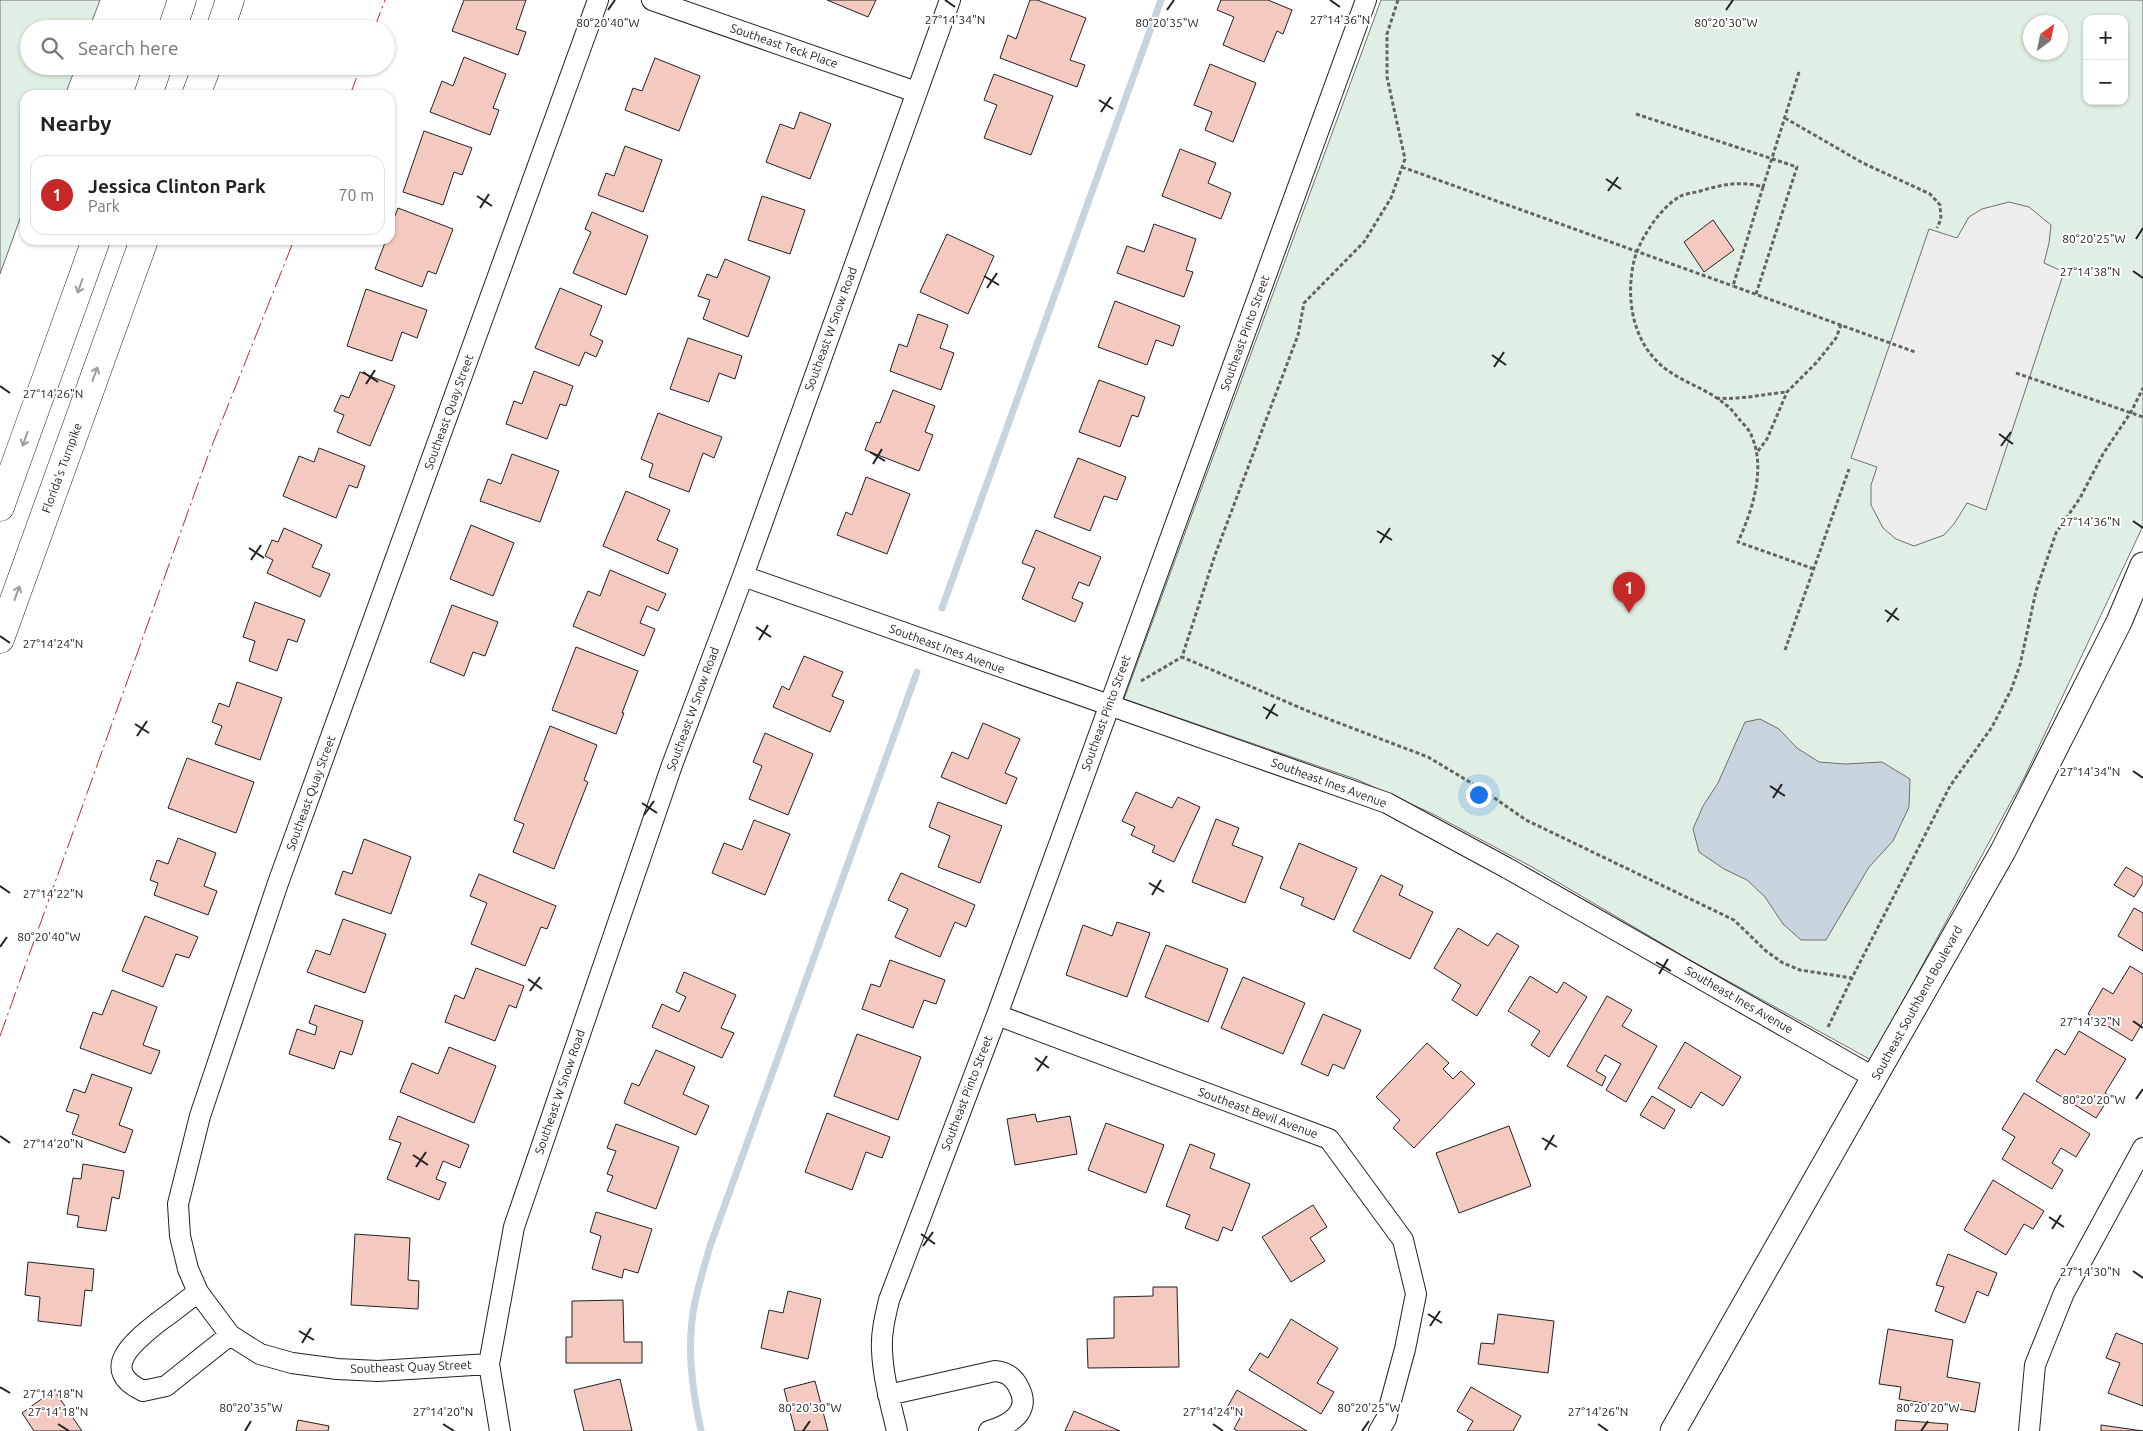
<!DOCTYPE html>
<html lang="en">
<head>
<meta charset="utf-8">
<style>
	body { margin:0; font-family:Ubuntu,sans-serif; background:#f2f2f2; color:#222 }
	.controls { position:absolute; right:15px; top:15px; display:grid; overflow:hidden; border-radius:10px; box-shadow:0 1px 4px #0004 }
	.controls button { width:45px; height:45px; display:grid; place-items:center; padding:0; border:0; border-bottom:1px solid #e0e0e0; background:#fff; color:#222; font:25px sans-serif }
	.compass { position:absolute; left:2023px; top:15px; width:45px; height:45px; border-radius:50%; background:#fff; box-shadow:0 1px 4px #0004; rotate:33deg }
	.you { position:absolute; left:1478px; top:794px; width:18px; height:18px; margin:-12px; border:4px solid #fff; border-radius:50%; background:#1a73e8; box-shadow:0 0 0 8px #1a73e833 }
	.badge { display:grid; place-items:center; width:32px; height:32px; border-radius:50%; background:#c62828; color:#fff; font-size:16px; font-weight:700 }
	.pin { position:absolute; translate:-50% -41px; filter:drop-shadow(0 1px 2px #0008) }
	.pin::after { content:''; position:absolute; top:26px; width:18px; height:15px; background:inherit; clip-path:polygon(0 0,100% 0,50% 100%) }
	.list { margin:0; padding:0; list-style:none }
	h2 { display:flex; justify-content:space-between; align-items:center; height:65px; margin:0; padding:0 20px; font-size:21px }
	h2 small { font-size:16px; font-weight:400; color:#767676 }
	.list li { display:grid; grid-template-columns:32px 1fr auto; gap:15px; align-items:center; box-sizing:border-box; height:80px; margin:0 10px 10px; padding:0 10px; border:1px solid #e0e0e0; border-radius:15px }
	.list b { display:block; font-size:19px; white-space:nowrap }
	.list p { margin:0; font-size:16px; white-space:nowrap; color:#767676 }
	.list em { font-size:16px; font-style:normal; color:#767676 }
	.icon { flex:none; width:28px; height:28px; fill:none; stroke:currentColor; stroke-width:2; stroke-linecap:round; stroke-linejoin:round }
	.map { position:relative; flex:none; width:2143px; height:1431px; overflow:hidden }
	.search { position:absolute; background:#fff; box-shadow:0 1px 4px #0004; left:20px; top:20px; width:375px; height:55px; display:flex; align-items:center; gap:12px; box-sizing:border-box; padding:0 18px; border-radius:28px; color:#767676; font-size:19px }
	.panel { position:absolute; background:#fff; box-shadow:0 1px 4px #0004; left:20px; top:90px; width:375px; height:155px; border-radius:15px }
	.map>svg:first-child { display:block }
	.green { fill:#e0efe3; stroke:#6f6f6f; fill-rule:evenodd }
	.parking { fill:#ededed; stroke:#6f6f6f }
	.water { fill:#c7d3dd; stroke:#6f6f6f }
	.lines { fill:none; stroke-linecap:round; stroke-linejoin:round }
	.stream { stroke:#c7d3dd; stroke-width:7 }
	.building { fill:#f3c9c0; stroke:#222 }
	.minor-casing { stroke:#222; stroke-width:22 }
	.tertiary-casing { stroke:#222; stroke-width:27 }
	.motorway-casing { stroke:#222; stroke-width:29 }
	.path { stroke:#646464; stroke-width:3; stroke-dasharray:4 2.5; stroke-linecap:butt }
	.minor { stroke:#fff; stroke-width:20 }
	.tertiary { stroke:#fff; stroke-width:25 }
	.motorway { stroke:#fff; stroke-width:28 }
	.power { stroke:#c62828; stroke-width:1; stroke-dasharray:18 4 2.5 4; stroke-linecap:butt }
	.oneway { stroke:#9c9c9c }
	.ticks { fill:none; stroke:#222; stroke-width:2 }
	.labels { text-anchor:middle; stroke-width:4; stroke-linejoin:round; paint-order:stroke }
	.street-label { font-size:12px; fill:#222; stroke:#fff }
	.ticks-label { font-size:12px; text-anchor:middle; fill:#222; stroke:#fff; stroke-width:4; stroke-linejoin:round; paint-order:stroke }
</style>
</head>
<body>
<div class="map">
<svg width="2143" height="1431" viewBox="0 0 2143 1431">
	<rect width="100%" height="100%" fill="#fff"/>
	<!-- green -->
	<path class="green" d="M0,0h100l-11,29h-60v37h47l-11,29h-40v110l-25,69z
		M1381,0h762v526l-118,250 -154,284 -181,-100 -158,-93 -101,-54 -73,-33 -234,-81zM2087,19h37v82h-37zM2030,22h30v30h-30z"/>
	<!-- parking -->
	<path class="parking" d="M2009,202l20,5 22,18 -2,18 -5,20 20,9 -78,238 -19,-7 -13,21 -10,11 -30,11 -18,-7 -13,-11 -12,-23v-20l6,-18 -26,-9 78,-229 28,9 12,-21 13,-8z"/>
	<!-- water -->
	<path class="water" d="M1760,719l19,10 18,19 22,14 26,2 37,-2 28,17 -1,28 -16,34 -24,26 -43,73h-25l-18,-16 -18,-27 -18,-17 -23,-11 -25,-17 -6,-23 10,-23 15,-23 27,-61z"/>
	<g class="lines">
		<!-- stream -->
		<path class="stream" d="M942,608l219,-608
			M701,1431c-9,-42 -15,-87 -6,-129 4,-19 10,-38 15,-56l207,-574"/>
	</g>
	<!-- building -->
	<path class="building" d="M464,0h62l-10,29 10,3 -8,23 -66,-24z
		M827,0h49l-8,17z
		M1030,0h7l49,18 -16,42 15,5 -8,22 -77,-29 8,-23 8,4z
		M1221,0h47l24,10 -9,24 -6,-3 -13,31 -41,-17 11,-28 -17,-7z
		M464,57l42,17 -13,34 6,2 -9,25 -60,-23 12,-31 11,5z
		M655,58l45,18 -21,55 -54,-21 8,-22 9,3z
		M1210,64l46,19 -23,59 -28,-12 7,-18 -18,-7z
		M994,74l59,22 -22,59 -47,-17 13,-33 -13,-5z
		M800,112l31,12 -21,55 -44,-17 14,-38 14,5z
		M424,131l48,17 -10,27 -8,-3 -11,33 -40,-13z
		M625,146l37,14 -19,52 -45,-17 8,-22 8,3z
		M1180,149l36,14 -8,20 23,10 -10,26 -59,-23z
		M762,196l43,14 -15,44 -42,-14z
		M398,208l55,21 -17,45 -8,-3 -6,16 -47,-18 11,-29h4v-12z
		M592,212l56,24 -22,59 -53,-22 18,-41 -6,-3z
		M1713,220l21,30 -30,22 -20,-30z
		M1154,224l42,15 -10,31 7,2 -9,25 -67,-24 10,-27 17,6z
		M947,234l47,22 -26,58 -48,-22z
		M725,259l45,18 -22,60 -45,-18 7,-19 -12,-4 9,-22 10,4z
		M560,288l42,18 -12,29 13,6 -7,16 -11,-5 -6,14 -44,-18z
		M366,289l61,21 -10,28 -15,-6 -10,29 -45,-15z
		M1115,301l65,25 -7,20 -17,-6 -9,25 -49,-18z
		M918,314l30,11 -8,23 14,5 -13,37 -51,-19 9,-27 8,3z
		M688,338l54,18 -7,23 -16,-6 -10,29 -39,-13z
		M534,371l39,15 -7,20 -6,-2 -13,35 -41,-15 8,-23 8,3z
		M360,372l35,14 -25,60 -33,-14 7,-17 -10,-4 7,-16 8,3z
		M1099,380l46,17 -7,20 -6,-2 -12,32 -41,-15z
		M893,390l42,16 -10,26 8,3 -14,36 -54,-21 11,-28 4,1z
		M658,413l64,24 -8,21 -11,-5 -14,39 -40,-15 4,-13 -12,-5z
		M319,448l46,18 -8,22 -8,-3 -13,33 -53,-22 16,-40 15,6z
		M512,454l47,17 -19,51 -60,-21 8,-22 13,5z
		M1078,458l48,19 -9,23 -13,-4 -14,35 -36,-14z
		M866,477l44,17 -23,60 -50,-19 9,-23 6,3z
		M626,491l44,19 -13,30 21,9 -10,25 -65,-28z
		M471,525l43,18 -21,53 -43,-17z
		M284,528l38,17 -10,22 18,7 -10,23 -53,-24 6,-13 -8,-4 7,-16 6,2z
		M1036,530l65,27 -12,29 -10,-4 -7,16 11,5 -8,19 -53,-23 13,-31 -13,-5z
		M610,570l56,24 -8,17 -11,-5 -7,17 15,6 -11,27 -71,-30 15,-35 12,5z
		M255,602l50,18 -8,22 -9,-3 -11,32 -28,-10 6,-20 -12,-4z
		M452,605l46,17 -13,34 -12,-4 -9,24 -34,-14z
		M576,647l62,24 -16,42h2l-8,21 -64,-24z
		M804,656l39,16 -11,24 12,5 -14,31 -57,-25 9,-21 7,4z
		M237,682l45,16 -22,62 -45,-16 7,-18 -10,-4 7,-19 10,4z
		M983,723l37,16 -15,34 12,5 -11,26 -65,-27 11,-25 16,7z
		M550,726l47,19 -13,35 4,2 -34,87 -41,-17 11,-28 -10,-4z
		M765,733l48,21 -25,61 -39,-16 13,-33 -9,-4z
		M187,758l67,24 -18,51 -68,-25z
		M1136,792l36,16 6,-11 22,10 -26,55 -22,-10 3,-6 -24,-11 4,-8 -13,-6z
		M938,802l64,24 -22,57 -42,-16 12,-31 -21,-9z
		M1216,819l23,9 -7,17 31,12 -18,46 -53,-21z
		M754,820l36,14 -25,61 -53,-22 12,-30 18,7z
		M178,838l38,15 -12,33 13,5 -9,24 -54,-20 4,-12 -8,-3 7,-20 11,4z
		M364,839l47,18 -20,57 -56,-20 8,-23 9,3z
		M1299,843l58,25 -23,52 -33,-15 3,-7 -24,-10z
		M2126,867l17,10v6l-9,14 -20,-12z
		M901,873l74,32 -9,22 -11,-5 -15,35 -45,-20 13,-28 -20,-9z
		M479,874l77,32 -9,23 -6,-2 -16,39 -54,-22 16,-41 -17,-7z
		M1381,875l22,11 -4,9 34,17 -23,47 -57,-28z
		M2134,908l9,5v38l-25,-15z
		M145,916l53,21 -9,21 -13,-4 -13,33 -41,-16z
		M343,919l43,15 -21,59 -58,-21 9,-22 14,5z
		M1117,922l33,11 -23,64 -61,-22 17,-50 29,11z
		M1458,928l30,18 9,-13 22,13 -42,70 -25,-16 9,-15 -27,-17z
		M1166,945l62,24 -20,53 -63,-25z
		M890,960l55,20 -9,24 -12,-4 -11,28 -51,-19 9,-25 9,3z
		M2130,966l13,8v48l-11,19 -44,-27 15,-26 10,6z
		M476,968l48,18 -8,22 -7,-3 -14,36 -50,-19 10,-27 9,4z
		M684,972l52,23 -15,33 13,5 -12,25 -70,-31 10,-23 17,8 7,-15 -10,-5z
		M1530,976l27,17 7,-11 23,15 -38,60 -18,-12 9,-14 -32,-20z
		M1243,977l62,26 -22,51 -62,-26z
		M112,990l45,17 -14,38 17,6 -9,23 -71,-26 13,-36 9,3z
		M1607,996l25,14 -10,16 35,20 -31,56 -20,-12 15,-26 -16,-9 -9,16 10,6 -4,9 -35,-20z
		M315,1005l48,16 -11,34 -12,-4 -6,18 -45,-15 8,-25 18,6 2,-9 -8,-3z
		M1323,1014l38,16 -17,39 -11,-5 -5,12 -27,-12z
		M2079,1031l47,28 -21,34 5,3 -14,22 -60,-37 20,-32 9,6z
		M857,1034l64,23 -23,63 -64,-24z
		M1685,1042l56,35 -18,29 -22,-14 -10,16 -33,-20z
		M1427,1043l22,20 -6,6 10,10 8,-8 14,13 -61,64 -21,-20 7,-8 -24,-23z
		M449,1047l47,19 -22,57 -74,-31 12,-29 26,11z
		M656,1050l39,17 -12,27 26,12 -13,29 -72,-32 8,-20 7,3z
		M92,1074l40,14 -13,37 14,5 -8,23 -53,-19 7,-19 -13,-4 8,-22 11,4z
		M2024,1093l66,41 -14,23 -15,-9 -9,15 11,7 -11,19 -50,-30 13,-22 -13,-8z
		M1652,1096l23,14 -11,19 -24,-14z
		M827,1113l63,24 -8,21 -16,-6 -14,38 -47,-18z
		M1035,1114l2,8 33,-6 7,38 -62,11 -8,-46z
		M398,1116l71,29 -9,23 -17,-7 -7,18 10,4 -7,17 -52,-21 14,-36 -12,-4z
		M1106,1123l58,22 -18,48 -58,-23z
		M616,1124l63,23 -23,62 -49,-18 6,-15 -6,-2 9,-23 -9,-3z
		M1509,1126l22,60 -72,27 -23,-60z
		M1190,1144l25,10 -5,14 40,16 -18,47 -9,-4 -5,14 -33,-13 5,-13 -24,-9z
		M83,1164l41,7 -5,28 -7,-2 -6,34 -29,-4 2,-11 -12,-2 6,-36 8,1z
		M1993,1180l51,31 -11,18 -9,-5 -18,31 -42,-25z
		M1313,1205l14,22 -17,11 15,23 -34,21 -29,-45z
		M596,1212l56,17 -14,44 -14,-4 -2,9 -30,-9 9,-33 -11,-4z
		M355,1234l55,4 -2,42 11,1 -1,28 -67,-4z
		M1948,1254l49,19 -9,23 -11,-5 -12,32 -30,-12 9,-24 -8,-2z
		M28,1262l66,7 -2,22 -7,-1 -4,36 -43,-5 2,-24 -15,-2z
		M1153,1287h24l2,80 -91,1 -1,-29 27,-1v-41l39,-1z
		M788,1291l33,8 -13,60 -47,-11 8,-38 14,3z
		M623,1300l1,42h18v21h-76v-26h6v-36z
		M1498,1314l56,7 -6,52 -70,-9 3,-21 13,1z
		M1291,1319l47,29 -21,35 17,9 -13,22 -72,-44 11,-17 8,5z
		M1888,1329l65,11 -6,37 33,6 -5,29 -76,-13 2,-12 -22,-3z
		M2116,1333l27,11v62l-35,-13 12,-30 -14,-5z
		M620,1379l12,52h-48l-10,-41z
		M815,1381l13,50h-33l-11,-42z
		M1471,1387l50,29 -8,15h-46l6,-10 -16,-10z
		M54,1390l28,41h-48l-12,-18z
		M1237,1390l70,41h-69l-4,-2 8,-15 -14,-8z
		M1074,1411l46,20h-55z
		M298,1420l31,6 -1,5h-32z
		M1896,1420l52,4 -1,7h-52z
		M2101,1425l42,6h-42z"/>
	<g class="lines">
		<defs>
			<path id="minor" d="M652,0l264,92
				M743,576l644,227 120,65 368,210
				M997,1015l332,124 74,101 13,54 -11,55 -19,70 -7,12
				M198,1292c-12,9 -24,19 -37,28 -24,19 -65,49 -18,71l23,-5 64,-51
				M489,1364l-111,7 -41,-2 -45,-6 -32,-9 -30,-19 -32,-43 -10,-23 -8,-33 -2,-32 22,-88 78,-233 320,-883
				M888,1395l107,-24c12,1 19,6 24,17 13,24 -10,37 -30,43
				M500,1431l-11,-67 25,-137 158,-462 71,-189 207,-576
				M897,1431c-6,-26 -14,-53 -15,-81 -1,-17 3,-33 7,-50l108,-285 369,-1015
				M2029,1431l6,-66 29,-72 79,-145"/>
			<path id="tertiary" d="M1673,1431l330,-580 116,-229 24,-57"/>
			<path id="motorway" d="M172,29l10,-29
				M220,29l10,-29
				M148,95l10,-29
				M196,95l11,-29
				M0,507l96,-267
				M0,639l144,-399"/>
		</defs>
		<!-- minor casing -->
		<use href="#minor" class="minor-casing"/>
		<!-- tertiary casing -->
		<use href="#tertiary" class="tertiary-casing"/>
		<!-- motorway casing -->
		<use href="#motorway" class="motorway-casing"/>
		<!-- path -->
		<path class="path" d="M1398,0l-11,34v43l18,82 -14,39 -27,44 -60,61 -6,32 -83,220 -33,102 128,55 118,45 55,33 43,30 208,100 32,31 17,12 17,7 52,8 98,-192 42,-59 19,-37 9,-25 16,-74 20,-58 24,-35 23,-44 28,-42 12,-24
			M1799,72l-36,115c-23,-7 -43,-2 -66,5 -6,1 -13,2 -18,5 -19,11 -40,43 -45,64 -9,39 -1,84 33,109 18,13 42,20 59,35 5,3 9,9 13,14 4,5 11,11 13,18 14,33 0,74 -14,105l76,27
			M1636,114l161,53 -41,127
			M1785,118l78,45 67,31 10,11 1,14 -4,9
			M1402,167l331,119
			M1763,187l-30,99 182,66
			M2016,373l127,44
			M1716,398c25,2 47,-4 71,-6
			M1758,451l9,-12 20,-47 30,-30 19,-24 5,-13
			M1785,650l64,-181
			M1141,681l41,-24
			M1828,1027l24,-49"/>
		<!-- minor -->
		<use href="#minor" class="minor"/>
		<!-- tertiary -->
		<use href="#tertiary" class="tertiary"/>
		<!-- motorway -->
		<use href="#motorway" class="motorway"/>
		<!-- power -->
		<path class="power" d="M374,29l11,-29
			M350,95l11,-29
			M0,1036l209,-583 85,-213"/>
	</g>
	<!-- one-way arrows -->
	<defs><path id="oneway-shaft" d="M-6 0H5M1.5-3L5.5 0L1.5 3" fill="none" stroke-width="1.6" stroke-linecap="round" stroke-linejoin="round" transform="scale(1.25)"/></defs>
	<g class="oneway">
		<use href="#oneway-shaft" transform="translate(80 286) rotate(110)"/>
		<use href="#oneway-shaft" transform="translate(95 374) rotate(-70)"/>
		<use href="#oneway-shaft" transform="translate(25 439) rotate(110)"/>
		<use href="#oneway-shaft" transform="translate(17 593) rotate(-70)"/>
	</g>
	<!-- ticks -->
	<path class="ticks" d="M945,0l10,7M1330,0l10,7M608,10l7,-10M1167,10l7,-10M1726,10l7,-10M1099,100l14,9M1101,112l10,-15M1606,179l15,10M1608,191l10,-14M477,196l15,10M480,208l9,-14M2136,239l7,-11M2133,271l10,7M984,276l15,9M987,288l10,-15M1492,355l14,10M1494,367l10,-15M363,372l15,10M366,384l9,-14M0,386l10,7M1999,434l14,10M2001,446l10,-14M870,452l15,9M873,464l9,-15M2133,521l10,7M1377,531l15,9M1380,543l10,-15M249,548l15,10M251,560l10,-15M1885,610l14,10M1887,622l10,-14M756,627l15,10M0,636l10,7M759,640l9,-15M1263,707l15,9M1266,719l9,-15M135,724l14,9M137,736l10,-15M2133,771l10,7M1770,786l15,10M1773,798l9,-14M642,803l15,10M644,815l10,-14M1149,883l15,9M0,886l10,7M1152,895l9,-15M0,947l7,-10M1656,962l15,9M1659,974l9,-15M528,979l14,10M530,991l10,-14M2133,1021l10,7M1035,1058l14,10M1037,1071l10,-15M2136,1099l7,-10M0,1136l10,7M1542,1138l15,9M1545,1150l9,-15M413,1155l15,10M416,1167l10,-15M2049,1217l15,10M2052,1229l9,-14M921,1234l14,10M923,1246l10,-14M2133,1271l10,7M1428,1314l14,9M1430,1326l10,-15M299,1331l15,9M302,1343l9,-15M0,1387l10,6M58,1424l11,7M443,1424l11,7M1213,1424l10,7M1598,1424l10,7M245,1431l6,-10M803,1431l7,-10M1362,1431l7,-10M1921,1431l7,-10"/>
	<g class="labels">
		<!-- street labels -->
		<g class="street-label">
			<text transform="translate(784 46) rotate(19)" y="4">Southeast Teck Place</text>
			<text transform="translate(831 329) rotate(-70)" y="4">Southeast W Snow Road</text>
			<text transform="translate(1245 333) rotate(-70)" y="4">Southeast Pinto Street</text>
			<text transform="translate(449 412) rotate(-70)" y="4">Southeast Quay Street</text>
			<text transform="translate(62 468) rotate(-70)" y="4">Florida's Turnpike</text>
			<text transform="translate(947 649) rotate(20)" y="4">Southeast Ines Avenue</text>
			<text transform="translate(693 709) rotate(-70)" y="4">Southeast W Snow Road</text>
			<text transform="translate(1106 713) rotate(-70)" y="4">Southeast Pinto Street</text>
			<text transform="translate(1329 783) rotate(20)" y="4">Southeast Ines Avenue</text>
			<text transform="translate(311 793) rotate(-70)" y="4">Southeast Quay Street</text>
			<text transform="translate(1739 1000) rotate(30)" y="4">Southeast Ines Avenue</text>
			<text transform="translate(1917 1003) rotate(-61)" y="4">Southeast Southbend Boulevard</text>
			<text transform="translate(560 1092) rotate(-71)" y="4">Southeast W Snow Road</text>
			<text transform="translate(967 1093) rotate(-69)" y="4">Southeast Pinto Street</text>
			<text transform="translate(1258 1113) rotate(20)" y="4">Southeast Bevil Avenue</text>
			<text transform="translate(411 1367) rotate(-2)" y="4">Southeast Quay Street</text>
		</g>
	</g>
	<g class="ticks-label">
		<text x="955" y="24">27°14'34"N</text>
		<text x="1340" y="24">27°14'36"N</text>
		<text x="1167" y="27">80°20'35"W</text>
		<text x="1726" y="27">80°20'30"W</text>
		<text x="608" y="27">80°20'40"W</text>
		<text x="2094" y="243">80°20'25"W</text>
		<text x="2090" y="276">27°14'38"N</text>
		<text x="53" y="398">27°14'26"N</text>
		<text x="2090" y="526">27°14'36"N</text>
		<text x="53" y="648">27°14'24"N</text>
		<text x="2090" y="776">27°14'34"N</text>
		<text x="53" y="898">27°14'22"N</text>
		<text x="49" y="941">80°20'40"W</text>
		<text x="2090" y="1026">27°14'32"N</text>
		<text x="2094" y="1104">80°20'20"W</text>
		<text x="53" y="1148">27°14'20"N</text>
		<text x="2090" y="1276">27°14'30"N</text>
		<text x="53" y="1398">27°14'18"N</text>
		<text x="251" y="1412">80°20'35"W</text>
		<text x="810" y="1412">80°20'30"W</text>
		<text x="1369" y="1412">80°20'25"W</text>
		<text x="1928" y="1412">80°20'20"W</text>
		<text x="58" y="1416">27°14'18"N</text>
		<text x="443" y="1416">27°14'20"N</text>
		<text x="1213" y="1416">27°14'24"N</text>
		<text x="1598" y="1416">27°14'26"N</text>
	</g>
</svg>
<div class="controls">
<button>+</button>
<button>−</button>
</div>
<svg class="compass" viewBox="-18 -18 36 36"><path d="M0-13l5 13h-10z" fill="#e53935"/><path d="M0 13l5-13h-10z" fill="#767676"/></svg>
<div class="you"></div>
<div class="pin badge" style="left:1629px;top:613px">1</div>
<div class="search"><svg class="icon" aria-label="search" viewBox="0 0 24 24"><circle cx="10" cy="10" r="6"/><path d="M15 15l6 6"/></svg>Search here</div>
<section class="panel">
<h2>Nearby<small></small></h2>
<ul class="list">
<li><span class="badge">1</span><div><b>Jessica Clinton Park</b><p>Park</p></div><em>70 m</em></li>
</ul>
</section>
</div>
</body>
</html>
